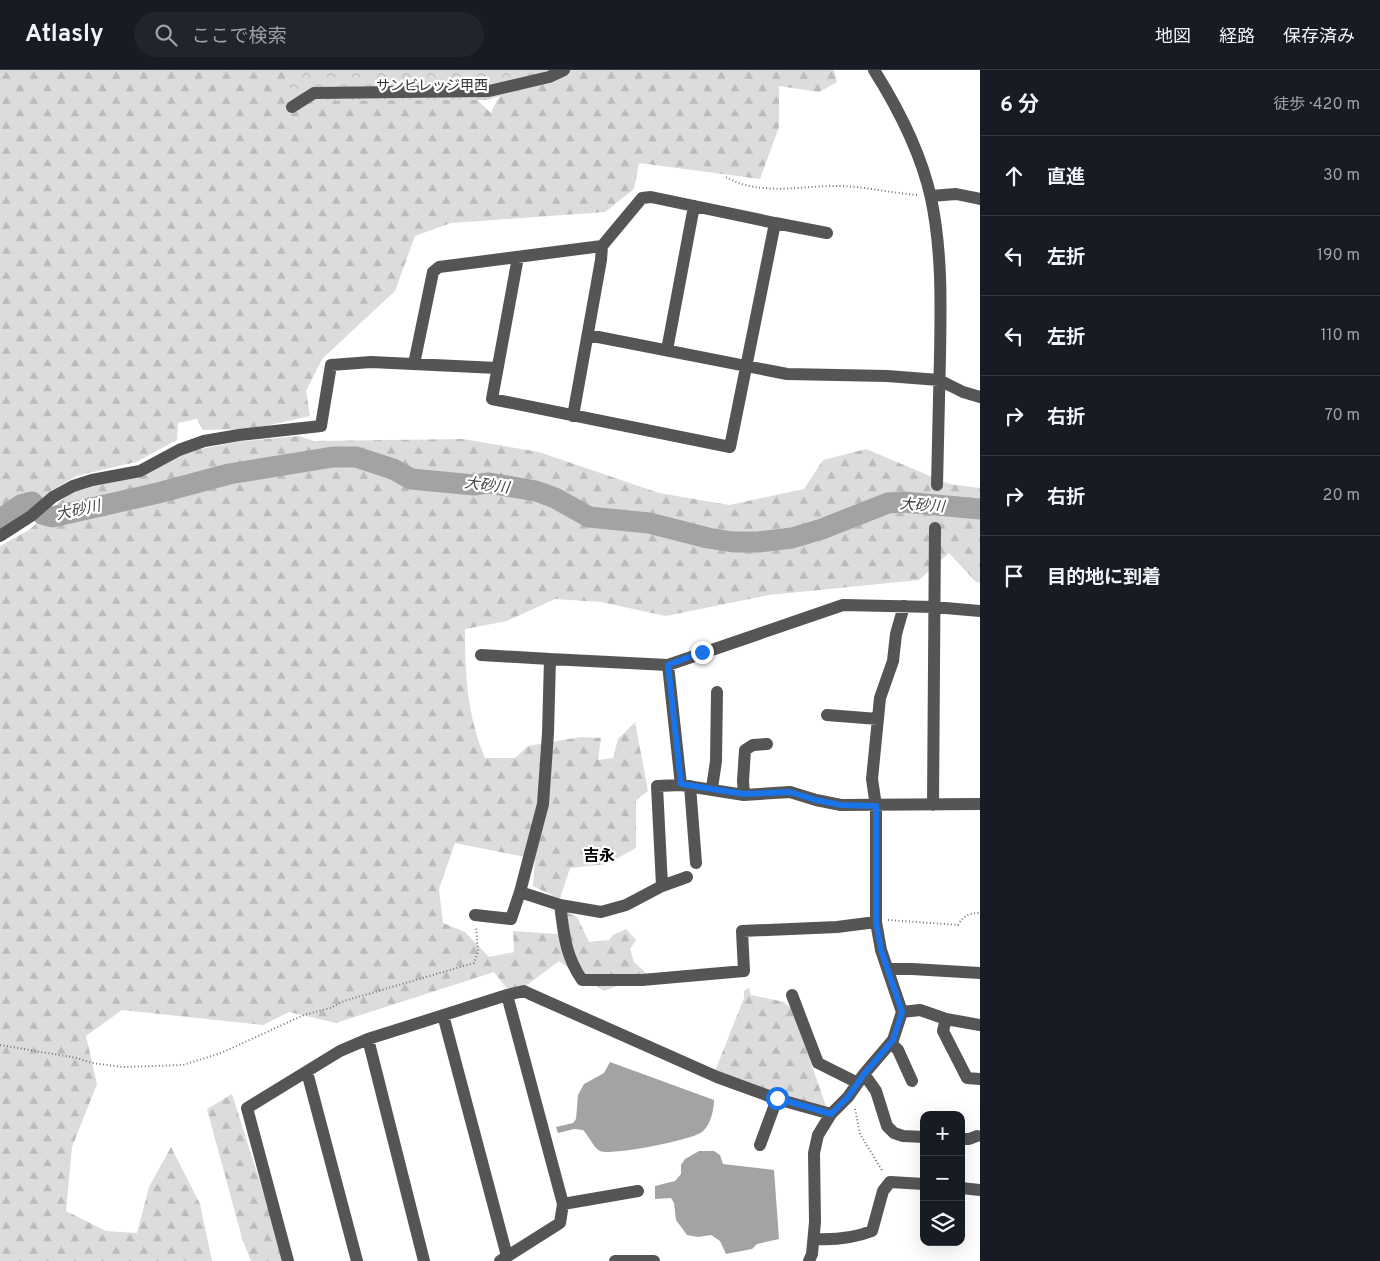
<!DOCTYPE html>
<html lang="ja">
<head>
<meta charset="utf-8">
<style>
	body { margin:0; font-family:Overpass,"Noto Sans JP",sans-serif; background:#20242c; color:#f1f3f6 }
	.controls { position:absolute; right:15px; bottom:15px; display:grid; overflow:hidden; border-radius:10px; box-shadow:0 5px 20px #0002 }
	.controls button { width:45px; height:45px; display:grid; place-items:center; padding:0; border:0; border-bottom:1px solid #363941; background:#171b24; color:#f1f3f6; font:25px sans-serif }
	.stop { position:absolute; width:15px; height:15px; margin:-11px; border:4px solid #1a73e8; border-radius:50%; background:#fff }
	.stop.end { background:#1a73e8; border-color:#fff; box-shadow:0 1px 5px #0008 }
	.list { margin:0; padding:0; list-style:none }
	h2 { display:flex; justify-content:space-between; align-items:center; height:65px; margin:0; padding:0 20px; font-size:21px }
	h2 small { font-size:16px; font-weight:400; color:#9ea1a6 }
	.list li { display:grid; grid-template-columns:32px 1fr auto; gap:15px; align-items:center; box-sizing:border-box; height:80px; padding:0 20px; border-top:1px solid #363941 }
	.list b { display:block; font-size:19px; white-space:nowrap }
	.list em { font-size:16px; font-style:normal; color:#9ea1a6 }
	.icon { flex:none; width:28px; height:28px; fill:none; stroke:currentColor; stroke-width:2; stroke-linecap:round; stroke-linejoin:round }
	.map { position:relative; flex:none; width:980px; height:1191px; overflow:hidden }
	header { display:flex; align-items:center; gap:30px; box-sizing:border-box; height:70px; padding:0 25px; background:#171b24; border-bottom:1px solid #363941 }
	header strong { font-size:24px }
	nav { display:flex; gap:28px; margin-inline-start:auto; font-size:18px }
	.search { width:350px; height:45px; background:#20242c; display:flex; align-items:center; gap:12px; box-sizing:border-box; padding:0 18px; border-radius:28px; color:#9ea1a6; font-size:19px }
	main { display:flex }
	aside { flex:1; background:#171b24 }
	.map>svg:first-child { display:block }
	.forest { fill:url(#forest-firs) }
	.park { fill:url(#park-crowns) }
	.water { fill:#a3a3a3 }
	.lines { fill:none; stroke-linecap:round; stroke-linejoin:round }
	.river { stroke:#a3a3a3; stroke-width:21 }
	.minor-tunnel { stroke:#d9d9d9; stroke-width:12; stroke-dasharray:12 6; stroke-linecap:butt }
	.path { stroke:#777; stroke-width:2; stroke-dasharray:1 2.5; stroke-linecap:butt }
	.minor { stroke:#555; stroke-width:12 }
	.route { stroke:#1a73e8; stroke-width:6 }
	.labels { text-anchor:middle; stroke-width:4.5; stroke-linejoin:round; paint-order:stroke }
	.park-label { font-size:14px; fill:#333; stroke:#fff }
	.water-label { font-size:15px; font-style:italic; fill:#444; stroke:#fff }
	.quarter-label { font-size:16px; font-weight:bold; fill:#000; stroke:#fff }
</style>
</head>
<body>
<header>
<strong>Atlasly</strong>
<div class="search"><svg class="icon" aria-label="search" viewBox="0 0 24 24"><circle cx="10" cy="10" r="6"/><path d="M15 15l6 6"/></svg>ここで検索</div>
<nav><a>地図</a><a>経路</a><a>保存済み</a></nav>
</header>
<main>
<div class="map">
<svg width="980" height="1191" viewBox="0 0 980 1191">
	<defs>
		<pattern id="forest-firs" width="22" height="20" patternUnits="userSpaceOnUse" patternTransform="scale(1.25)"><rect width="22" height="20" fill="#dcdcdc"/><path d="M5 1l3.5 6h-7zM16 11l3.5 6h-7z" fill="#bbb"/></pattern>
		<pattern id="park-crowns" width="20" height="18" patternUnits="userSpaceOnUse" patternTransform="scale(1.25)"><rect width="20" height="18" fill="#dcdcdc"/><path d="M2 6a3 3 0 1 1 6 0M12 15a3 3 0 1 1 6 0" fill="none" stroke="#bbb"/></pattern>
	</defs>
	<rect width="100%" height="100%" fill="#fff"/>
	<!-- forest -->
	<path class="forest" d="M0,0h299l174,26 18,17c13,-31 27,-32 57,-43h286l3,12 -18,10 -40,-6v41l-19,52 -121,-16 -5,26 -29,23 -154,11 -36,13 -20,55 -73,68 -16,32 4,25 -58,13 -49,1 -6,-11 -19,4 -1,17 -41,22 -60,14 -25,15 -28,26 -23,12z
		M299,366l15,5 149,-2 76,13 120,41 70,12 75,-16 19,-29 43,-11 83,35 31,4v95l-4,-1 -27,-29 -30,27 -150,15 -103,21 -65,-14 -46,-3 -48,22 -42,8c0,46 2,85 20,129h30l13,-12 53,-9 20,1 -3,22 15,-2 5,-19 17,-17 13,69 -12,9v48l-29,16 -37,4 -10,31 -27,-13 2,-27 -80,-16 -16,46 4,34 22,9 24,25 25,-5 -1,-21 44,3 9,-22 11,5 12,25 20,-2 4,-5 13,-6 10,11 -6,9 4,13 13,12 -43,17 -45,-30 -32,24 -19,5 -14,-18 -158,51 -47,-11 -26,13 -141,-15 -36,26 11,48 -25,63 -6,64 40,20 31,2 12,-46 22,-40 29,57 12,57h-212v-715l29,-16 44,-40 113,-38 50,-10z
		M749,918l2,7 33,7 8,7 35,100 -112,-38 29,-73v-7z
		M232,1024l53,167h-34l-9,-23 -35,-129z"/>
	<!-- park -->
	<path class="park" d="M290,0h293l-96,30 -177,1 -28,-14z"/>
	<!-- water -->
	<path class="water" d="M610,992l104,38c0,10 -4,26 -12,32 -10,8 -90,24 -102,19 -7,-4 -11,-15 -17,-21l-9,-1 -16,4 -2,-6 17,-4 3,-4 2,-24 6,-11 20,-11z
		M699,1081h15l6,4 3,9 51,6 5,69 -22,5 -5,5 -26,5 -6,-13 -9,-6 -13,2 -11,-2 -11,-15 -2,-17 -3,-5 -16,1v-13l20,-5 6,-7v-9l4,-6z"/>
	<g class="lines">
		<!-- river -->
		<path class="river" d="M0,449l21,-14 11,-3 10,12 10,3 106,-24 71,-19 104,-17h23l37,12 18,10 63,6 15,-2 47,8 19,7 34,19 60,6 59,15 25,4h26l33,-4 30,-9 66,-26 16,-1 76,7"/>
		<!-- minor-tunnel -->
		<path class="minor-tunnel" d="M935,458l2,-43"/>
		<!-- path -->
		<path class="path" d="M726,107c34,20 78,8 115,9 26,1 51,7 77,9
			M888,850l70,5c6,-10 11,-12 22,-12
			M0,975l77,13 15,5 31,4 60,-2 38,-12 83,-38 26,-7 14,-7 130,-38 4,-11 -2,-25
			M855,1039l5,25 23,38"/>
		<!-- minor -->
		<path class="minor" d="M874,0c24,38 47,83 57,128 11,52 10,105 9,158 -1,43 -2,86 -3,129
			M292,37l22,-14 175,-2 60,-14 15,-7
			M931,126l25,-2 24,5
			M775,153l52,10
			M518,187l-26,142 238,48 45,-224 -124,-26 -9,1 -40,48 -1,14 -28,156
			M588,265l199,39 100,2 52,4 24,12 17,5
			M667,280l27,-144
			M414,294l19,-92 6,-5 163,-21
			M0,466l31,-20 22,-19 20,-11 19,-6 48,-9 39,-21 25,-9 35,-6 82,-9 10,-61 40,-3 126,6
			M481,585l69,4
			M668,595l13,120
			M827,645l51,4
			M690,716l6,77
			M712,718l4,-27 1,-69
			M744,725l-1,-14 2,-31 8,-5 14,-1
			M933,735l2,-277
			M662,816l25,-9
			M520,822l23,-88 5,-71 2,-74 118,6 175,-60 91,2 46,4
			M560,835l41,7 25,-7 36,-19 -5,-100 24,-1 63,10 46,-3 26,8 25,5 139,-1
			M475,845l36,4 9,-27 40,13c4,29 5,50 22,75h60l102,-9 -2,-40 95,-4 39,-5
			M888,899h24l68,4
			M792,925l26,68 40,20
			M902,942l18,-2 26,9 34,6
			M443,945l64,241
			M946,949l-3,12 24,47 13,1
			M368,969l56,222
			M891,973l7,7 14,31
			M307,1002l50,189
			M864,1004l12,17 11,35 7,7 9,3 21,1
			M961,1069h8l8,-3
			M760,1075l17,-46
			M961,1118l19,2
			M563,1134l75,-13
			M814,1169c19,1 40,-1 58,-8l11,-40 7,-9 34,2
			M288,1191l-41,-153 93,-57 28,-12 139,-44 17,-4 6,3 187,83 60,22 54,15
			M500,1191l60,-38 3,-19 -56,-209
			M615,1191h39
			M809,1191l3,-7 3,-32 -1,-69 4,-18 13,-21 17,-17 16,-23 29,-34 9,-28 -21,-62 -5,-28v-116l-4,-27 8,-81 13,-37 3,-27 8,-28"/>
	</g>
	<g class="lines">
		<!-- route -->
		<path class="route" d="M702,582l-34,13 13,119 63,10 46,-2 26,8 25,5 35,1v116l5,28 21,62 -9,28 -29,34 -16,23 -17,17 -54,-16"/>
	</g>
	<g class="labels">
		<!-- park labels -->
		<g class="park-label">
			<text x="432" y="20">サンビレッジ甲西</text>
		</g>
		<!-- water labels -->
		<g class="water-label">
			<text transform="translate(487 415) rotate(7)" y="5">大砂川</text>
			<text transform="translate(922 435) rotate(4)" y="5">大砂川</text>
			<text transform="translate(78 440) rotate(-12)" y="5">大砂川</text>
		</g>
		<!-- quarter labels -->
		<g class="quarter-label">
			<text x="599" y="791">吉永</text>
		</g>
	</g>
</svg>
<div class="controls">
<button>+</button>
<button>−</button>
<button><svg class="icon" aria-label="layers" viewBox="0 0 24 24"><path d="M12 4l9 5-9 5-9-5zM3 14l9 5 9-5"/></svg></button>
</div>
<div class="stop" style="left:777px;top:1028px"></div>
<div class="stop end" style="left:702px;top:582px"></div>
</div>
<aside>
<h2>6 分<small>徒歩 · 420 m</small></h2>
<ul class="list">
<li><svg class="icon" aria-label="ahead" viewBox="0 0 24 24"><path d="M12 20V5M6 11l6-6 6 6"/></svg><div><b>直進</b></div><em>30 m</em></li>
<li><svg class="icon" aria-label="left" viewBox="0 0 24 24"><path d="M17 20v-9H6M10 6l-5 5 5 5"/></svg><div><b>左折</b></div><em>190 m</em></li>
<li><svg class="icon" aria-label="left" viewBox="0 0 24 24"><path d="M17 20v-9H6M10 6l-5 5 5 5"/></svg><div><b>左折</b></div><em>110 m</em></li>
<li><svg class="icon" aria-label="right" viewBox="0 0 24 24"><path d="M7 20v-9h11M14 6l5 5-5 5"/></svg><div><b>右折</b></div><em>70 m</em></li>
<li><svg class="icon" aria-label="right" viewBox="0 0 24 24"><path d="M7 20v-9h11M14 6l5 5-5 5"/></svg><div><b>右折</b></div><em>20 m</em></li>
<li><svg class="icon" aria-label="arrive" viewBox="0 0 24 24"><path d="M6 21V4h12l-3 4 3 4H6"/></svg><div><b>目的地に到着</b></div></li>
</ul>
</aside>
</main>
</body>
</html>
